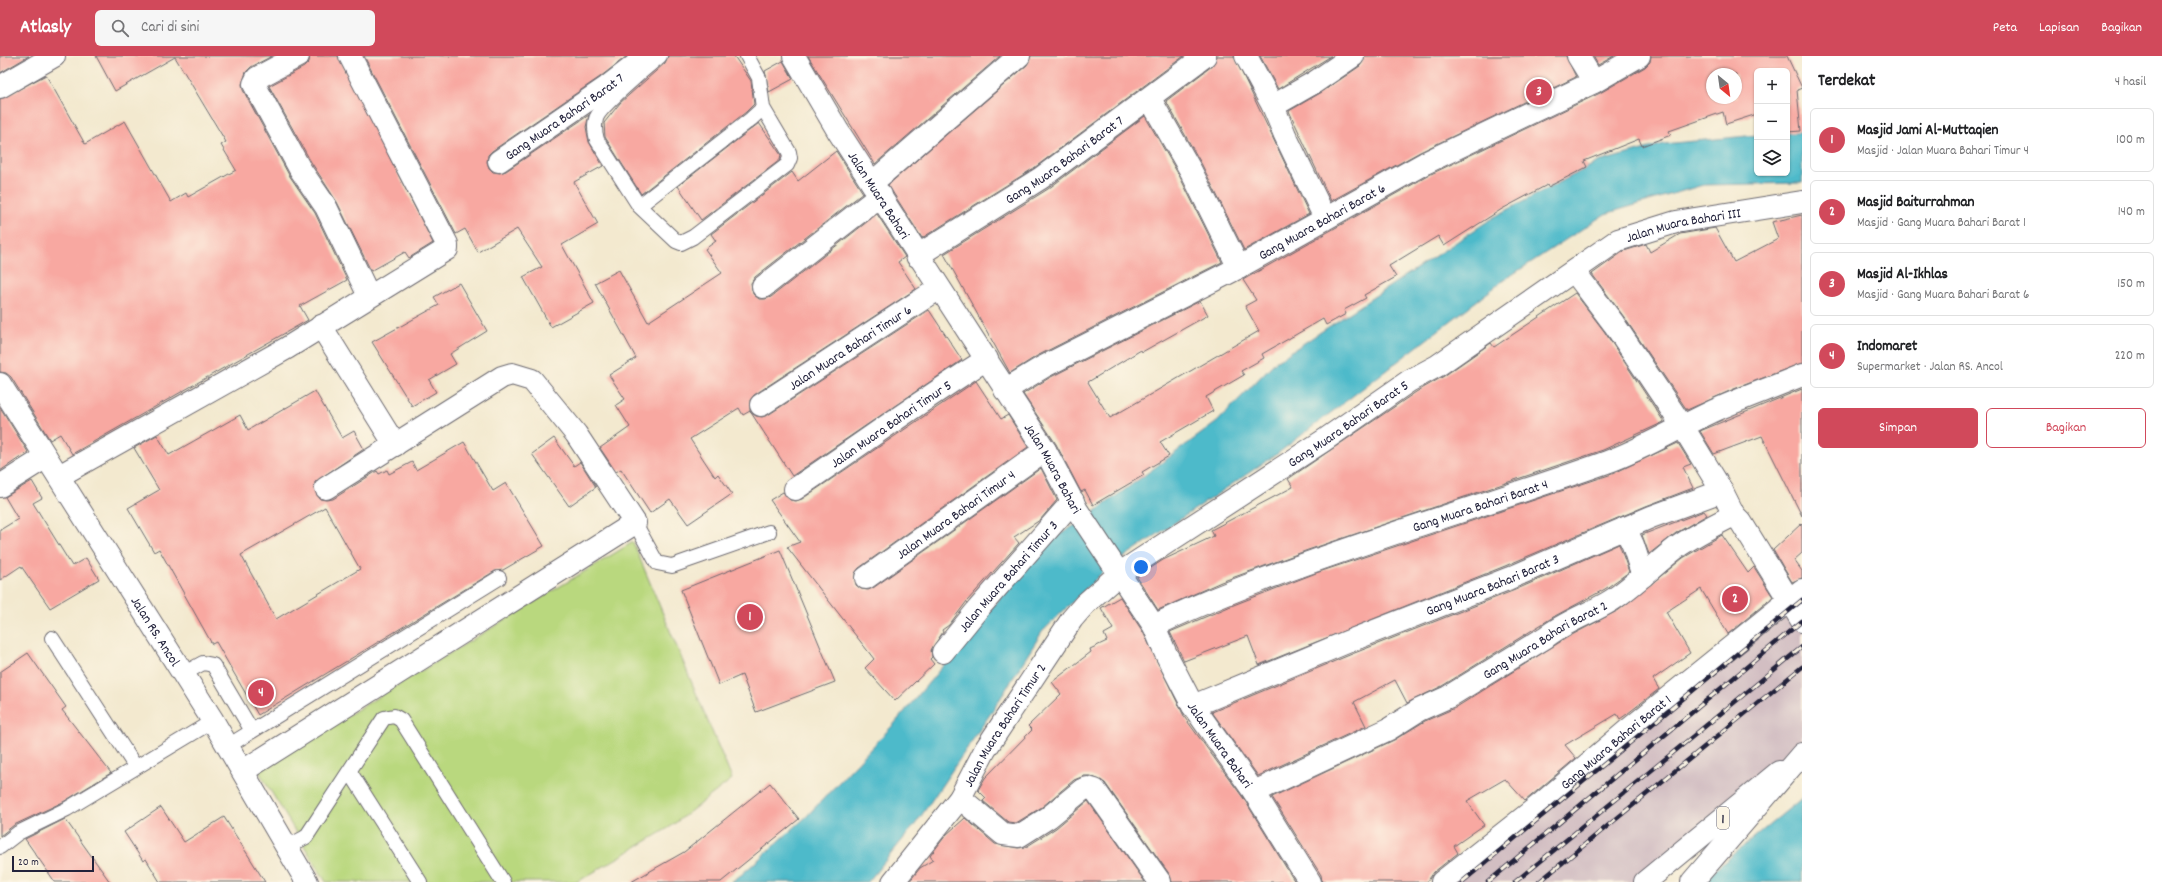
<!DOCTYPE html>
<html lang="id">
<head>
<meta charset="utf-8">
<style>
	body { margin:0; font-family:Dekko,sans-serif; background:#f6f6f6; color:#202124 }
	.controls { position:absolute; right:12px; top:12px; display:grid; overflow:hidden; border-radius:6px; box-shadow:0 1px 3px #0004 }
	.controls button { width:36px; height:36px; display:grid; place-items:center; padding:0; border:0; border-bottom:1px solid #e0e0e0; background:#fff; color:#202124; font:20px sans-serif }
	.compass { position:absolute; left:1706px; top:12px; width:36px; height:36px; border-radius:50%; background:#fff; box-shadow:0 1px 3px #0004; rotate:151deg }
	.scale { position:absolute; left:12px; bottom:10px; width:82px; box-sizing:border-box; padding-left:4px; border:2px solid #22223b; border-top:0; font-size:11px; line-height:14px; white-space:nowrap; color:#22223b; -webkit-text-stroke:3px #fcf5e5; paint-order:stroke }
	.you { position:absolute; left:1141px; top:511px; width:14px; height:14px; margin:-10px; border:3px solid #fff; border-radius:50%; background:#1a73e8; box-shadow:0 0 0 6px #1a73e833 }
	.badge { display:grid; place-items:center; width:26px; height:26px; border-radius:50%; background:#d1495b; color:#fff; font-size:13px; font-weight:700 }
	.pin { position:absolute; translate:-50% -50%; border:2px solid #fff; box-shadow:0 1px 4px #0006 }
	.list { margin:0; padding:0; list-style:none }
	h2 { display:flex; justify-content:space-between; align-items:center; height:52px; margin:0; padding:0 16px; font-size:17px }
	h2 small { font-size:13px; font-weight:400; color:#757577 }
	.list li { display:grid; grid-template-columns:26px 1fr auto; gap:12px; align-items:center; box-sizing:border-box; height:64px; margin:0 8px 8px; padding:0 8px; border:1px solid #e0e0e0; border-radius:6px }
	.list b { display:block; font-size:15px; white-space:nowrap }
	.list p { margin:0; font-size:13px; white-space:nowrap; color:#757577 }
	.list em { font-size:13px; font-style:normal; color:#757577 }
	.actions { display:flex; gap:8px; padding:12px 16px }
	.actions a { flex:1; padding:9px 0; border:1px solid #d1495b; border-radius:6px; text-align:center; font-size:14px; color:#d1495b }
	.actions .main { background:#d1495b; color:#fff }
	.icon { flex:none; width:22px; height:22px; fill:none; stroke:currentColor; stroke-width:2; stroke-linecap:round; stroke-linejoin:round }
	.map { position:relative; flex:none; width:1802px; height:826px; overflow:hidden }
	header { display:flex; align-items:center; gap:24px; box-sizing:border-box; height:56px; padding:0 20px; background:#d1495b; color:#fff }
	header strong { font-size:19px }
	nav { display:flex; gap:22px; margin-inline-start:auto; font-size:14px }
	.search { width:280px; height:36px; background:#f6f6f6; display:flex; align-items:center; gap:10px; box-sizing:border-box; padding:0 14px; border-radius:6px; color:#757577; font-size:15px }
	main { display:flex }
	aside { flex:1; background:#fff }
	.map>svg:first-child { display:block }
	.industrial { fill:#d2bec2 }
	.green { fill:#b9d87e; stroke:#6e7d5c }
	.water { fill:#4ebaca; stroke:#386e82 }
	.building { fill:#f8a8a1; fill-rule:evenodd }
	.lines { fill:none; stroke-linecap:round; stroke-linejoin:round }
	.service-casing { stroke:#6b686f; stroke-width:16 }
	.minor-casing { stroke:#6b686f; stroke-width:24 }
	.tertiary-casing { stroke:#6b686f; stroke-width:24 }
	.trunk-casing { stroke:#6b686f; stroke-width:24 }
	.motorway-casing { stroke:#6b686f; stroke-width:24 }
	.service { stroke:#fff; stroke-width:14 }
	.minor { stroke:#fff; stroke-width:22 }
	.tertiary { stroke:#fff; stroke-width:22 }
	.trunk { stroke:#fff; stroke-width:22 }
	.motorway { stroke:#fff; stroke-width:22 }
	.rail-casing { stroke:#22223b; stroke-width:4.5 }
	.rail { stroke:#fcf5e5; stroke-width:3; stroke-dasharray:9; stroke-linecap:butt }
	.labels { text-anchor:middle; stroke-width:4; stroke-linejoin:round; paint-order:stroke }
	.shield { fill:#fcf5e5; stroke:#63616e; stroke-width:1 }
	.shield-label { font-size:13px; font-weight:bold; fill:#22223b }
	.street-label { font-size:14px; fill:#22223b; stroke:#fcf5e5 }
</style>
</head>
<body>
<header>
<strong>Atlasly</strong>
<div class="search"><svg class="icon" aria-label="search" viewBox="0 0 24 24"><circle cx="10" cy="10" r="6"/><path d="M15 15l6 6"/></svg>Cari di sini</div>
<nav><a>Peta</a><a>Lapisan</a><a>Bagikan</a></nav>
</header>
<main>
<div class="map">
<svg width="1802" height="826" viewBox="0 0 1802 826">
	<rect width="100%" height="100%" fill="#fcf5e5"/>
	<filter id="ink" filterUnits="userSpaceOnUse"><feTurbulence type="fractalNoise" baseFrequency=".025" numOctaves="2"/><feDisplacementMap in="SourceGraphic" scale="8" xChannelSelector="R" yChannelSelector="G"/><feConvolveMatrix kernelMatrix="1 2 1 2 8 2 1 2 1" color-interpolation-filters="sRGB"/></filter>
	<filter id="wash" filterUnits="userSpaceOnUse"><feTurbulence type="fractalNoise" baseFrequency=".012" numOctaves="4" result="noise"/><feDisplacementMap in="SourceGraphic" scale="16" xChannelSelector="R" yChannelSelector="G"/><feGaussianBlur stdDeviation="0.9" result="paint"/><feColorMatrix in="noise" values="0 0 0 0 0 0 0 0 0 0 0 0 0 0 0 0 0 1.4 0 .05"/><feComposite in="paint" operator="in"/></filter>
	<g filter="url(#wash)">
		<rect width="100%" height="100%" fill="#f3e9cf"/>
		<!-- industrial -->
		<path class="industrial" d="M1802,532v166l-157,128h-199z"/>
		<!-- green -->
		<path class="green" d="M633,486l99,237 -62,48 -93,55h-251l-68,-112z"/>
		<!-- water -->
		<path class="water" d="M1787,77h15v50l-99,2 -98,29 -101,66 -227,174 -171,115 -64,63 -49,78 -76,112 -49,60h-137l10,-7 65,-58 88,-93 153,-182 35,-21 135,-99 57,-59 220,-146 104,-55 66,-18 93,-9v38h30z
			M1802,742v84h-102z"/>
		<g id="blocks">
			<!-- building -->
			<path class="building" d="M0,0h29l-29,17z
				M96,0h176l-21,11 -5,5 -4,12 1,6 46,85 26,38 32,67 -47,26 8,14 -236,134 -12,-20 -10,6 -39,-63 -5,-4 -6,-1v-273l46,-24 39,69 40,-23 46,81 15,-9 2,4 48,-27 -15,-25 5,-3 -51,-85 -60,34z
				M310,0h28l95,187 -24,15 -4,-6 -34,19 -34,-69 -26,-40 -42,-76 35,-19 5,-5z
				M364,0h263l-27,21 -108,74 -4,4 -1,7 2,6 4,4 7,1 6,-2 83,-56 -3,12 3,15 14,24 -29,16 24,42 -36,21 32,58 -43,24 -28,-50 19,-10 -25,-38 -39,23 -13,-23 -9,5z
				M668,0h66l17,25 3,23 -8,8 -105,82 -36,-57 -1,-14 16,-20 45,-40z
				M808,0h192l-125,108z
				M1031,0h153l-150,112 -112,70 -34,-53 139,-120z
				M1217,0h17l75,158 -65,36 -42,-85 -36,-64 46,-35z
				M1260,0h71l-53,33z
				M1365,0h201l10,21 -156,75 -89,49 -42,-90 33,-19 38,-26z
				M1593,0h21l-16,9z
				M1651,0h136l15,32 -5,2 4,41 -14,1v-61h-30v43l-31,10 -3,-12 -54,19 2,4 -29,11 -3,-7 -55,22 3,6 -39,20 -1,-2 -45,24 -58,37 -6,-10 -49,30 7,11 -32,18 2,3 -22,12 2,4 -20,11 -3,-6 -61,35 2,4 -23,13 3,4 -38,22 7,14 -53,31 9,14 -27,16 2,3 -51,30 -8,-15 -4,2 -25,-48 -33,-50 26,-16 151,-77 8,14 -66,37 -1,-2 -53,32 22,36 149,-87 -14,-25 11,-6 -13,-20 5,-3 183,-103 169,-81 45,-26 5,-5zM1712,18h24v24h-24z
				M783,5l10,18 -24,13 -4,-21z
				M1145,60l35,61 42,85 -185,94 -27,17 -66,-119 104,-65z
				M759,67l22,32 -1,5 -79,60 -23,-34z
				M836,95l27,42 -108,84 -4,6 2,11 6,5h6l6,-2 106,-83 28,43 -7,5 18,27 -162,106 -4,5v12l6,4 6,1 6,-2 161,-105 33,50 -170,116 -42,-65 -7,4 -4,-7 -49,31 25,38 3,-3 14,20 -44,30 -18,-25 -20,14 -29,-44 -5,3 -16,-24 30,-21 -14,-22 9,-6 -16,-24 27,-17 -41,-75 24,-13 29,52 74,-49 -17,-24 11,-8 -5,-7 81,-62 6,9z
				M1802,159v148l-68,26 -47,21 -63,-93 -32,-43 32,-23 22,-7 4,8 30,-18 35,-6 19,34 44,-23 -6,-17z
				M459,227l28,48 -37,23 6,10 -27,16 7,12 -24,14 -40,-64 67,-37 -5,-8z
				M1575,237l29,38 60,91 -61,28 -295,100 -87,32 -63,28 -21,-33 26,-17 51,-24 -3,-6 82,-43 -5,-8 128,-87 28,-16 47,-33 3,4z
				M976,325l25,38 7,-4 20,32 -169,121 -4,5 1,12 5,4 7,1 5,-2 168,-120 16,32 -17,20 -26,17 5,6 -52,58 -18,24 -7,5 1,2 -12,18 1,7 -2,2 4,5 -39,37 -30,-33 9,-9 -87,-112 13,-5 -30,-42 13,-8 7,8 6,1 6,-2z
				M1802,333v127l-40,-80 -48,18 -14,-23z
				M315,335l27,47 12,-7 10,18 -49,33 -1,7 6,10 6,1 7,-1 44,-28 2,3 8,-4 2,4 23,-12 4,8 48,-28 29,49 13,-8 38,63 -41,24 -8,1 -237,144 -42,-73 -4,2 -53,-95 -5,3 -26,-44 31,-18 -25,-42 23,-13 12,20 71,-40 8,15zM325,451l35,62 -84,50 -35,-64z
				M0,351l28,45 -28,19z
				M554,382l20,28 6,-4 16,25 -27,19 -37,-52z
				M1678,387l13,21 -8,3 10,21 -47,18 -141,60 -246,99 -11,-29 -64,25 -14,-29 61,-26 85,-33 296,-99z
				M32,425l10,17 -9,5 39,63 14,-8 13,21 -49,29 -29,-42 -21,14v-50l18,-11 -13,-22z
				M1704,455l3,4 -31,18 -27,21 -7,-19z
				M1802,467v30l-8,7 8,11v7l-10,4 -19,-32z
				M1722,479l26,38 6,-6 19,30 -45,37 -27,-45 -35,23 24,41 -37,26 6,10 -32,25 -7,5 -3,-5 -52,31 11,13 -51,43 -20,-22 -38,22 17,24 -30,21 4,7 -24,19 -7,10h-105l-1,-7 -49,-78 122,-57 31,-19 30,-13 113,-71 51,-27 64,-52z
				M1619,488l10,28 -24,17 -50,27 -113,70 -35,17 -12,-23 -41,22 12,24 -108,50 -46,-64 140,-58 163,-64z
				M780,494l55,132 -79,30 -14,-37 -23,10 -38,-95z
				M1120,541l23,35 42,86 59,81 51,83h-123l-2,-7 -65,-92 -14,-7h-7l-10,4 -32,27 -26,16 -8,-1 -25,-21 3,-3 -8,-8 7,-12 47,-48 -4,-4 33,-32 -9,-12 39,-30 -1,-3 17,-8 -3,-7 9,-5 -12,-21z
				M28,597l38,54 -4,3 49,63 -48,29 -49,23 -14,11v-164z
				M770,727l29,36 -78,63h-90l53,-30z
				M1088,745l57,81h-236l11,-14 13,-8 -3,-4 16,-21 19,-17 30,26 23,4 8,-1 30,-19z
				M161,751l23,35 40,-25 41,65h-105l-14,-23 -3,2 -19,-29z
				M65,763l45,63h-55l-30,-43z"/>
		</g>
	</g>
	<g filter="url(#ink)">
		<use href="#blocks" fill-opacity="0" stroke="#6b686f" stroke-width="1"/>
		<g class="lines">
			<defs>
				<path id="service" d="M660,0c-11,9 -62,52 -64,63 -2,7 -1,14 1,21l42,66 37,35 5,2 12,-6 94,-72 3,-7 -1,-6 -26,-44
					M639,150l112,-87 12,-11 -4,-30 -12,-22
					M635,467l22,40 15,3 97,-34
					M52,582l83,128
					M183,618l20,-11 10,2 39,66
					M228,690l271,-168
					M350,716l70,110
					M0,791l18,-14 49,-24 146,-88
					M287,791l19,-10 78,-119 10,-2 7,4 102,162"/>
				<g id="minor">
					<path d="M298,0l-41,22 -3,6 46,85 26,38 43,89"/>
					<path id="s1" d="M794,0l44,75 207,319 32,60 77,116 11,26 28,54 61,86 56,90"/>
					<path d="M1246,0l27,50 42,-24 38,-26"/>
					<path d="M1578,0l16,26"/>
					<path d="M1150,43l41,72 48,97"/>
					<path d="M1273,50l12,29 40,83"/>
					<path id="s2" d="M499,105l108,-74 40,-31"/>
					<path d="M872,127l147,-127"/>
					<path id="s3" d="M917,200l124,-78 164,-122"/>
					<path d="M1574,215l40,53 69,103 39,64 12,24 7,7 61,99"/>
					<path d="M763,231l118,-92"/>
					<path d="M321,270l74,119"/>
					<path id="s4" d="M1005,334l38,-23 189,-96 193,-108 169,-81 45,-26"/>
					<path id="s5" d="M761,349l177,-116"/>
					<path d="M59,420l228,-128 160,-99v-5l-97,-188"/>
					<path d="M0,430l46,-29"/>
					<path id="s6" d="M795,433c64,-43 126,-89 192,-130"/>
					<path d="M1625,472l8,17 10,31"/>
					<path id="s7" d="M866,522l179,-128"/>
					<path id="s8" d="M1154,570c37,-19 77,-34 116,-49 111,-42 225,-75 337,-115 39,-14 73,-36 111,-53 27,-12 56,-22 84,-34"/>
					<path id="s9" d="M943,596l35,-43 95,-108"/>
					<path id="s10" d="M1193,650l154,-64 163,-64 141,-61 71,-26"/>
					<path d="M243,715l392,-248 -59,-89 -44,-54 -20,-6 -10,3 -176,111"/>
					<path id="s11" d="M1254,736l135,-63 30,-19 29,-13 98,-60c20,-16 44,-23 66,-37 23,-15 42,-35 64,-52 18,-13 38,-23 58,-33"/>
					<path d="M960,742l43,36 16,2 30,-19 33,-27 6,-2 7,2 65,92"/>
					<path id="s12" d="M893,826l67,-84 25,-48 87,-131 13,-15 35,-31 203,-132 86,-60 28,-15 181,-126 58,-18 126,-20"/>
					<path id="s13" d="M1442,826l99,-78 87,-74 174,-140"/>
				</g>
				<g id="tertiary">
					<path d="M0,31l54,-31"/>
					<path id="s14" d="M0,328l213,337 94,161"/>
				</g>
				<path id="trunk" d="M1645,826l134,-110"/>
				<path id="motorway" d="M1692,826l110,-128"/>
			</defs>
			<!-- service casing -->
			<use href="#service" class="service-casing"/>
			<!-- minor casing -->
			<use href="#minor" class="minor-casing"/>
			<!-- tertiary casing -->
			<use href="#tertiary" class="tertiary-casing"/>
			<!-- trunk casing -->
			<use href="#trunk" class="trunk-casing"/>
			<!-- motorway casing -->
			<use href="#motorway" class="motorway-casing"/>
			<!-- service -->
			<use href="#service" class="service"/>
			<!-- minor -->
			<use href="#minor" class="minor"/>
			<!-- tertiary -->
			<use href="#tertiary" class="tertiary"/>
			<!-- trunk -->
			<use href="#trunk" class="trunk"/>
			<!-- motorway -->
			<use href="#motorway" class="motorway"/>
			<defs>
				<path id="rail" d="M1462,826l340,-282
					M1488,826l314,-261
					M1515,826l287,-235
					M1539,826l263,-215"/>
			</defs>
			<!-- rail casing -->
			<use href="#rail" class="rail-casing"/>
			<!-- rail -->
			<use href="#rail" class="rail"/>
		</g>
	</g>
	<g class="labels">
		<!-- shield labels -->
		<rect class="shield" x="1717" y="751" width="12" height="22" rx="3"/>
		<g class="shield-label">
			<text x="1723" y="767">1</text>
		</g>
		<!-- street labels -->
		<g class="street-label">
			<text dy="5" stroke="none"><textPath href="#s2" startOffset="79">Gang Muara Bahari Barat 7</textPath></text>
			<text dy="5" stroke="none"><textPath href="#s3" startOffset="176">Gang Muara Bahari Barat 7</textPath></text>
			<text dy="5" stroke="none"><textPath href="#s1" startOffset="163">Jalan Muara Bahari</textPath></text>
			<text dy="5" stroke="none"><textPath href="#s4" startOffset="359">Gang Muara Bahari Barat 6</textPath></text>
			<text dy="5" stroke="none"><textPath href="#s12" startOffset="1052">Jalan Muara Bahari III</textPath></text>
			<text dy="5" stroke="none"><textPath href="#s5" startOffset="106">Jalan Muara Bahari Timur 6</textPath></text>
			<text dy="5" stroke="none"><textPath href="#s12" startOffset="658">Gang Muara Bahari Barat 5</textPath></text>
			<text dy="5" stroke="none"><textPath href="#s6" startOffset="116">Jalan Muara Bahari Timur 5</textPath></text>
			<text dy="5" stroke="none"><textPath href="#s1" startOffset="487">Jalan Muara Bahari</textPath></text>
			<text dy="5" stroke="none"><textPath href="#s8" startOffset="348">Gang Muara Bahari Barat 4</textPath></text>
			<text dy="5" stroke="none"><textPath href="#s7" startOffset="110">Jalan Muara Bahari Timur 4</textPath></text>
			<text dy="5" stroke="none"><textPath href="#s9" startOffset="100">Jalan Muara Bahari Timur 3</textPath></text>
			<text dy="5" stroke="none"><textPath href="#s10" startOffset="323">Gang Muara Bahari Barat 3</textPath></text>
			<text dy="5" stroke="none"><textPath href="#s14" startOffset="292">Jalan RS. Ancol</textPath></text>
			<text dy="5" stroke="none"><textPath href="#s11" startOffset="329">Gang Muara Bahari Barat 2</textPath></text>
			<text dy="5" stroke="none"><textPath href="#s12" startOffset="193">Jalan Muara Bahari Timur 2</textPath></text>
			<text dy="5" stroke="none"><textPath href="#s13" startOffset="223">Gang Muara Bahari Barat 1</textPath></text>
			<text dy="5" stroke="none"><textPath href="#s1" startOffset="811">Jalan Muara Bahari</textPath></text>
		</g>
	</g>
</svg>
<div class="controls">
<button>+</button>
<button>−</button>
<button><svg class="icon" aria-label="layers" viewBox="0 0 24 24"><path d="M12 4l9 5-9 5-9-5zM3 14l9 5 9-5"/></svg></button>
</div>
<svg class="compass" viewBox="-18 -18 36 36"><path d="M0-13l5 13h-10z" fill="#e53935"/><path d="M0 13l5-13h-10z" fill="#757577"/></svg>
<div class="scale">20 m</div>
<div class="you"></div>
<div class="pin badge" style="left:750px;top:561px">1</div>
<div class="pin badge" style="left:1735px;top:543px">2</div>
<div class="pin badge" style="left:1539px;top:36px">3</div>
<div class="pin badge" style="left:261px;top:637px">4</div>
</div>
<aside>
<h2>Terdekat<small>4 hasil</small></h2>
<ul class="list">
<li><span class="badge">1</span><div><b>Masjid Jami Al-Muttaqien</b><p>Masjid · Jalan Muara Bahari Timur 4</p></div><em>100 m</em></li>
<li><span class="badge">2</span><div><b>Masjid Baiturrahman</b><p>Masjid · Gang Muara Bahari Barat 1</p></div><em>140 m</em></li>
<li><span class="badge">3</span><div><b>Masjid Al-Ikhlas</b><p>Masjid · Gang Muara Bahari Barat 6</p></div><em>150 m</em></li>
<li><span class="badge">4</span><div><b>Indomaret</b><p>Supermarket · Jalan RS. Ancol</p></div><em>220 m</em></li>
</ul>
<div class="actions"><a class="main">Simpan</a><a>Bagikan</a></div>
</aside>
</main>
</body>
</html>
